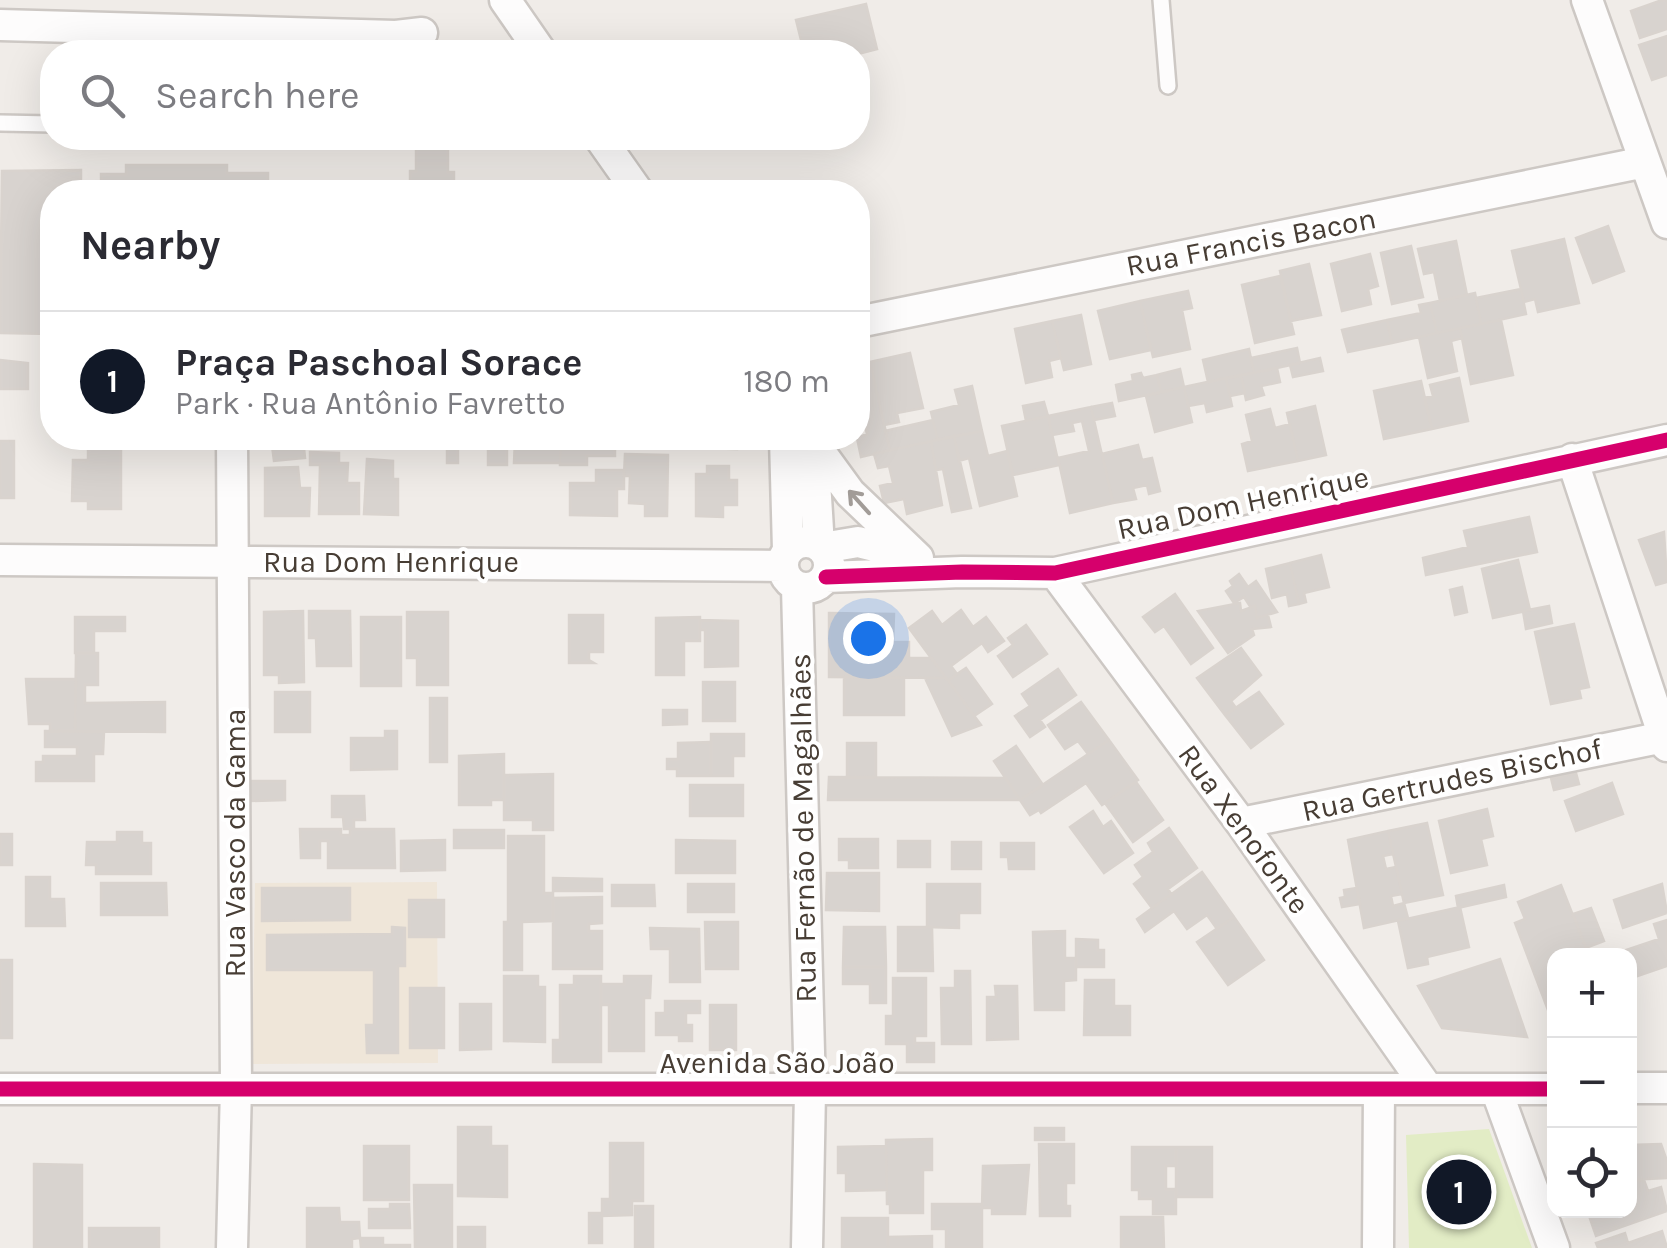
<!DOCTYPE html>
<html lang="en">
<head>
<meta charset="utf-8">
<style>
	body { margin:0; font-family:Karla,sans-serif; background:#f2f2f3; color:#2b2b33 }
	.controls { position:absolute; right:30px; bottom:30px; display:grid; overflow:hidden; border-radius:20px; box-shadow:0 10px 40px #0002 }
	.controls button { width:90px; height:90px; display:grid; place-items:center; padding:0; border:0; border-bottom:2px solid #e1e1e2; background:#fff; color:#2b2b33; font:50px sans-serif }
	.you { position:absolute; left:868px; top:638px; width:35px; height:35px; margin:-25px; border:8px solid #fff; border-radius:50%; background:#1a73e8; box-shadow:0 0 0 15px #1a73e833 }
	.badge { display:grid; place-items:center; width:65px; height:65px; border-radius:50%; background:#111827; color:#fff; font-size:32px; font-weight:700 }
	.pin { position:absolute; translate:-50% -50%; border:5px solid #fff; box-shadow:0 2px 10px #0006 }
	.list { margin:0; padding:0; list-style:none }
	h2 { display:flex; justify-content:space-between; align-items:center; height:130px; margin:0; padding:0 40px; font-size:42px }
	h2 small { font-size:32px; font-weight:400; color:#7c7c81 }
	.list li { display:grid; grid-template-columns:65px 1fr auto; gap:30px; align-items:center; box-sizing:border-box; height:140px; padding:0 40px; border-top:2px solid #e1e1e2 }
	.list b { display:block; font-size:38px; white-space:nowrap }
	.list p { margin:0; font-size:32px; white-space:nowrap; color:#7c7c81 }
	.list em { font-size:32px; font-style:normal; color:#7c7c81 }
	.icon { flex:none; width:55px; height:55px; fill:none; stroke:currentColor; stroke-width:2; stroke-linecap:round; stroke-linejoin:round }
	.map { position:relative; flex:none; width:1667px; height:1248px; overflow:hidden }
	.search { position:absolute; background:#fff; box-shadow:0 10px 40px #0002; left:40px; top:40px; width:830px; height:110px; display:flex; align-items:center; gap:25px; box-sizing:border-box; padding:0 35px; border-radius:40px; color:#7c7c81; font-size:38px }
	.panel { position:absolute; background:#fff; box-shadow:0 10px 40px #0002; left:40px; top:180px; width:830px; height:270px; border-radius:40px }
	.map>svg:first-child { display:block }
	.education { fill:#efe6d9 }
	.green { fill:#e2ecc5 }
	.building { fill:#d8d3cf; stroke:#d9d3ce; stroke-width:2.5 }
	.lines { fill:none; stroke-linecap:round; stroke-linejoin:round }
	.lane-casing { stroke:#cdc8c4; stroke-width:20 }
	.street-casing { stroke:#cdc8c4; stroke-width:35 }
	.lane { stroke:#fdfcfc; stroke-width:15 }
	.street { stroke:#fdfcfc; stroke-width:30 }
	.cycleway-casing { stroke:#fff; stroke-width:21 }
	.cycleway { stroke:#d6006c; stroke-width:15 }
	.oneway { stroke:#a29c98 }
	.labels { text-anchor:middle; stroke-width:8; stroke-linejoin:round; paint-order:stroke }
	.street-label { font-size:30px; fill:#473d34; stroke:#fff }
</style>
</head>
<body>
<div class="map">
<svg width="1667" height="1248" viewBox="0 0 1667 1248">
	<rect width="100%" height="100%" fill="#f0ece8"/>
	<!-- education -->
	<path class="education" d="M437,882l1,181 -186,1 3,-181z"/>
	<!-- green -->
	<path class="green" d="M1489,1129l43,119h-123l-3,-113z"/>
	<!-- building -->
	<path class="building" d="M1662,0h5v29l-27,9 -9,-27z
		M866,4l11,45 -19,5 -54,-2 -8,-32z
		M1667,36v39l-15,5 -13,-35z
		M416,147h32v25h6v20h-44v-21h6z
		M126,165h101v8h41v19h-167v-18h25z
		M81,170v22h-29v142l-52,-1 2,-162z
		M1608,226l16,45 -31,12 -17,-45z
		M1564,239l15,64 -41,9 -3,-13 -11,3 -12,-51z
		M1456,241l11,54 -27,6 -6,-29 -10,2 -6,-25z
		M1411,246l12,51 -31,7 -11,-51z
		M1370,254l8,32 -10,3 3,15 -29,7 -11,-47z
		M1309,264l12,51 -30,6 -11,-50z
		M1280,276l14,58 -39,9 -13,-58z
		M1521,289l5,25 -45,10 -5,-26z
		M1188,291l4,17 -10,2 8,39 -37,8 -13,-56z
		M1475,293l6,31 -44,9 -7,-30z
		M1140,301l11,49 -41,9 -12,-48z
		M1430,303l7,30 -45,10 -5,-23 34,-7 -2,-8z
		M1081,315l10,49 -27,6 -12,-49z
		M1387,320l5,23 -44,9 -6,-22z
		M1501,320l12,55 -42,9 -11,-56z
		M1052,321l9,37 -12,3 3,16 -26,6 -11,-54z
		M1460,328l2,10 -11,3 6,30 -29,7 -9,-41z
		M1297,348l3,15 -46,10 -3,-15z
		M1249,349l5,24 -46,9 -5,-22z
		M910,353l13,55 -26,5 2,9 -15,3 -14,-63z
		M1320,358l3,13 -30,6 -3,-12z
		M0,360l28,3v26h-28z
		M870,362l20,88 -29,7 -4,-19 10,-4 -5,-20 -4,1v-50z
		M1277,368l3,14 -19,4 3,9 -18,5 -5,-25z
		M1180,369l4,18 -23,5 -4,-17z
		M1141,373l2,5 14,-3 4,17 -42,9 -3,-16 17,-4 -1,-6z
		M1241,375l4,18 -15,3 -4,-18z
		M1226,378l6,28 -25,6 -2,-9 -17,3 -4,-19z
		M1459,378l9,43 -36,8 -8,-31 9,-2 -3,-11z
		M1421,381l11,48 -48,10 -10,-48z
		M972,386l10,45 -44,9 -7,-28 28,-7 -4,-15z
		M1184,387l8,35 -37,10 -9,-36z
		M1044,402l4,14 -22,5 -3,-15z
		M1112,403l3,13 -21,4 -3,-13z
		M1315,406l11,49 -28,6 -11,-48z
		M1091,407l22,96 -43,10 -12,-55 31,-7 -7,-30 -10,2 2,8 -22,4 -4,-19z
		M1270,409l5,19 15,-4 8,37 -50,10 -6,-27 10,-3 -6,-26z
		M1048,416l11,49 -46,10 -11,-49z
		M933,420l5,20 -48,10 -5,-19z
		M982,431l6,25 19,-5 10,45 -37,10 -11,-48 -10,3 -5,-25z
		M954,436l17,72 -19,4 -9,-43 -7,1 -5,-29z
		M88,438h33v71h-33v-8h-16l1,-41h15z
		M271,438h32l2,20 -31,3z
		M458,438h49v27h-19v-21l-30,-1z
		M507,438h54l-1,25h-46l1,-23h-8z
		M561,438h64v3h-10v15h-28v9h-27z
		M690,438h47v11l-48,-1z
		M0,441h14v57h-14z
		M447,441h11v22h-11z
		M931,441l11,64 -35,9 -3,-15 -20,4 -4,-17 13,-3 -4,-17 -11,2 -4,-14z
		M1138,445l4,15 10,-2 8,33 -11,3 -2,-9 -14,3 3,11 -23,4 -11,-49z
		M310,452l29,1v10h9l-1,20h12v31h-40l1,-49h-10z
		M625,454l43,1 -1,61h-22v-12l-16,-1 1,-27h-6z
		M367,459l26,2v18h5v36l-34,-1z
		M707,466h22v14h8v25h-14v12l-27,-1v-42h11z
		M298,467l2,21h10l-1,28h-44v-48z
		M596,470h28v19h-7v27l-47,-1v-32h26z
		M1529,517l8,35 -111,23 -3,-17 45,-11 -4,-16z
		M1664,532l3,50 -11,3 -17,-45z
		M1321,555l8,32 -25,6 2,9 -7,2 -9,-41z
		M1518,560l12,50 -37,8 -11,-49z
		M1290,563l9,41 -10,2 -2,-12 -15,4 -6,-29z
		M1239,574l9,13 8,-6 21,31 -20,6 -2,-12 -4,2 -7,-11 -10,6 -8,-12 7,-5 -3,-5z
		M1462,587l5,25 -12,3 -5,-25z
		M1175,594l38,54 -22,16 -27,-38 -9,6 -12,-15z
		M1240,603l1,8 14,-5 2,12 11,-3 3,12 -19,2 2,6 -26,18 -30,-42z
		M1549,606l3,17 -26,6 -3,-18z
		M961,610l12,17 13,-10 18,24 -16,11 -6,-9 -31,23 6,8 -9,7 -39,-53 23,-17 10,14z
		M303,611l1,71 -25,1v-8h-15v-63z
		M309,611h41l1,55h-34l-1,-28h-7z
		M407,612h41v73h-31v-27h-10z
		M829,613l65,1 -1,28h16v16h23l14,20 -117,-1z
		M569,615h34v37h-14v8l5,3h-25z
		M75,617h50v14h-31v22h-19z
		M361,617h40v69h-40z
		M700,617v24h-16v34h-28v-57z
		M700,620l38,1v45l-33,1v-37h-5z
		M1574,624l15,63 -10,2 2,9 -30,6 -16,-72z
		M1026,625l21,29 -34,23 -15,-21 15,-11 -5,-7z
		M1241,648l20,27 -30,26 5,7 -11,7 -28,-37z
		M76,653h22v32h-13v18l80,-1v30l-90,-1z
		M966,668l26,36 -18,12 -26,-36z
		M1058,669l18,26 -36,25 5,7 -15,10 -15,-21 15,-10 -8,-12z
		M844,677l60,1v37h-60z
		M925,678h21l35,47 -29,11z
		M26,679h50l-1,52h-25v-7h-21z
		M703,682h32v39h-32z
		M275,692h35v40h-35z
		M1259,692l24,32 -32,24 -26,-33z
		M430,698h17v64h-17z
		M1081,702l28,38 -21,14 -10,-13 -13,8 -17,-24z
		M663,710h24v14l-24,1z
		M45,731l59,1 -1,22h-9v27h-58v-19h7v-6h34v-9h-32z
		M385,731h12v38l-46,1v-32h34z
		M711,734h33v22h-11v20h-22z
		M1109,740l29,40 -36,25 -16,-22 -45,30 -2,-3 -9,5 -10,-15z
		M711,742v34h-34v-7h-10v-10h11v-16z
		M847,743h29v34h-29z
		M1016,746l27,39 -23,15 -26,-39z
		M504,754v46h-13v5h-32v-49z
		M1576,773l3,11 -25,6 -3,-12z
		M553,774v56h-20v-10h-29v-45z
		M829,777l177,1 14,22h-192z
		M250,781h35v19l-34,1z
		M1136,782l27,38 -30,22 -28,-39z
		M1612,783l11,31 -47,17 -11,-30z
		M690,785h53v31h-53z
		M332,796h32l1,24h-11v9h-10l-1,-12h-11z
		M1487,809l6,27 -12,3 6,26 -36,8 -12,-52z
		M1093,811l10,16 8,-6 22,32 -29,20 -34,-46z
		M1427,823l16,72 -39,8 -16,-72z
		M1169,828l28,40 -29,21 3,5 -19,14 -18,-24 9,-7 -8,-12 18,-13 -5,-9z
		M300,829h41v6h9v-6h44l1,39h-67v-27h-8v17h-19z
		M454,830h50v18h-50z
		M1388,831l5,23 -10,2 3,13 10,-2 6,27 -11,2 2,10 11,-3 4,15 -44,10 -16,-88z
		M117,832h25v11h9v31h-55v-9h-10l1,-23h30z
		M0,834h12v31h-12z
		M508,836h36v57h9v28l-31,1v48h-18v-48h4z
		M839,839h39v29h-29v-8h-10z
		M445,840v30l-44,1v-30z
		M676,840l59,1v32h-59z
		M898,841h32v26h-32z
		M952,842h29v27h-29z
		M1001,843h33v26h-25l-1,-12h-7z
		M1202,872l32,45 -17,12 -10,-14 -20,14 -13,-18 -29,21 -8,-13z
		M827,873h52v38l-53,-1z
		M26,877h24v22h14l1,27h-39z
		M553,878l49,1v12h-49z
		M101,883h65l1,32h-66z
		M688,884h46v28h-46z
		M927,884h53v29h-21v15l-32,-1z
		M1662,884l5,29 -44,15 -9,-28z
		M612,885h42l1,21h-43z
		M1504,885l2,12 -48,11 -2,-12z
		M1561,885l28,71h-35v70l-39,-103 10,-4 -7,-17z
		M262,888h88v32l-88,1z
		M1357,888l3,16 -18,3 -2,-9 5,-1 -1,-7z
		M602,897v26l-13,1v7h13v38h-49v-71z
		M409,900h35v37h-35z
		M1460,907l9,40 -42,10 1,7 -20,4 -10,-47z
		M1591,908l13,33 -18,7 -13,-34z
		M1234,917l30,43 -36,25 -31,-43z
		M1667,920v46l-32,11 -9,-27 33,-11 -5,-15z
		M705,922h33v47h-32z
		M392,927l13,1v38h-7v87h-31l-1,-28h8v-55h-107v-35l125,-1z
		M844,927h41l1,40h-43z
		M898,927h34l1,44h-35z
		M650,928l49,1 1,53h-30v-33h-19z
		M1065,931v27h11v22l-12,1v29h-29l-2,-78z
		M1076,939l22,1v10h6v17h-28z
		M1500,959l27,78 -85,-9 -24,-42z
		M0,960h12v78h-12z
		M843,967h43v36h-16v-19h-27z
		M955,971h15l1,73h-29l-1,-56h14z
		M504,976h34v11h7v55l-41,-1z
		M574,976h27v86h-48v-22h7v-55h14z
		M624,976h27l-1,22h-6v53h-35v-46h-8v-21h23z
		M893,978h33v58h-11v7h19v19h-27v-18h-21v-28h7z
		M1085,980h29v26h16v29h-46z
		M995,986h22l1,53 -31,1v-43h9z
		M410,988h34v60h-34z
		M665,1001h35v12h-14v12h6v16h-13v-6h-23v-22h9z
		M460,1004h31v45l-31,1z
		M710,1005h26v45h-26z
		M458,1127h33v19h16v51l-49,-1z
		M1035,1128h29v12h-29z
		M932,1139v31h-9v43h-33v-9h-3l-1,-64z
		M610,1143h33v58h-11v14l-30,1v-17h8z
		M1039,1144h35v39h-8v23h4v10h-30z
		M1661,1144l6,17v17l-37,2v-35z
		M364,1146h45v54h-45z
		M886,1146l1,44 -41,1v-18h-8v-26z
		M1132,1147h44v19h-10v23h10v25h-23v-15h-14v-9h-7z
		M1176,1147h36v50h-36z
		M34,1164l48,1v83h-48z
		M1029,1165l-4,49h-33v-6h-10l1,-42z
		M1644,1180l4,11 13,-4 6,24 -71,25 -9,-26h43v-29z
		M414,1185h38v63h-37z
		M390,1204h19l1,24h-41v-19h21z
		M932,1204h50v44h-36v-19h-14z
		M635,1206h18v42h-18z
		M307,1208h32l1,14h19l1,16 -8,1v9h-45z
		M589,1213h13v30h-13z
		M1121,1217h42l1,31h-43z
		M842,1218h46v30h-46z
		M458,1227h27v21h-27z
		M89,1228h70v20h-70z
		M1662,1231l5,17h-69l-2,-5 29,-10 3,10z
		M932,1236v12h-44v-11z
		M360,1238h23v7h27v3h-49z"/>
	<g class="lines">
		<defs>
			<path id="lane" d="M1161,0l7,86
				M0,123l52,1"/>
			<path id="street" d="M505,0l36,52
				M1587,0l80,223
				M0,25l396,11 26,-3
				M600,138l38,54
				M858,322l787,-160
				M785,438l3,112
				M801,438l14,43 4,65
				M810,438l40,55 68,65
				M1572,459l95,287
				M783 565a23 23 0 1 1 46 0a23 23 0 1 1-46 0Z
				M822,548l36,-6 49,12
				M0,560l782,6
				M1055,573l186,250 187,266
				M826,577l136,-5 93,1 612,-133
				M797,587l13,504 -3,157
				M1241,823l423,-86
				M1630,1088h37
				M0,1089h1554
				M1496,1089l58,159
				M232,1248l4,-161 -4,-649
				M1378,1248l1,-159"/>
		</defs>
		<!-- lane casing -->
		<use href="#lane" class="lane-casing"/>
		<!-- street casing -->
		<use href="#street" class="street-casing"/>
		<!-- lane -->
		<use href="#lane" class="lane"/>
		<!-- street -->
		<use href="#street" class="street"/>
		<defs>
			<path id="cycleway" d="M826,577l136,-5 93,1 612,-133
				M0,1089h1554"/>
		</defs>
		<!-- cycleway casing -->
		<use href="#cycleway" class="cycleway-casing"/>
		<!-- cycleway -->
		<use href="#cycleway" class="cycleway"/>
	</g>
	<!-- one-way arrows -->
	<defs><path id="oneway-shaft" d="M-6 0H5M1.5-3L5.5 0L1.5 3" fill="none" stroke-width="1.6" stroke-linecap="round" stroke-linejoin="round" transform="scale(2.5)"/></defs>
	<use class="oneway" href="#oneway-shaft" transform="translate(859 502) rotate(-132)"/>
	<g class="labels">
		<!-- street labels -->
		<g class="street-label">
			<text transform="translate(1251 242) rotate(-11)" y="10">Rua Francis Bacon</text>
			<text transform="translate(1243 503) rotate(-12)" y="10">Rua Dom Henrique</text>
			<text x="391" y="572">Rua Dom Henrique</text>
			<text transform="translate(1452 780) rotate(-12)" y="10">Rua Gertrudes Bischof</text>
			<text transform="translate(803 828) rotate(-91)" y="10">Rua Fernão de Magalhães</text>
			<text transform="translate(1244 829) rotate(54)" y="10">Rua Xenofonte</text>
			<text transform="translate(235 843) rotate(-90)" y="10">Rua Vasco da Gama</text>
			<text x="777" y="1073">Avenida São João</text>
		</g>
	</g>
</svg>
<div class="controls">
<button>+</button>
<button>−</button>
<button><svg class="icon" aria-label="locate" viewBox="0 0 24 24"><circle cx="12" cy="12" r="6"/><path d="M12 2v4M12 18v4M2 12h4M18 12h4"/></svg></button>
</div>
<div class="you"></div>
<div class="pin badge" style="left:1459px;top:1192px">1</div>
<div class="search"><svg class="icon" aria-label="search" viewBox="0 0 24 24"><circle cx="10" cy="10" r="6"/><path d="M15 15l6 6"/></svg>Search here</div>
<section class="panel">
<h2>Nearby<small></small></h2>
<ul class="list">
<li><span class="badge">1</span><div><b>Praça Paschoal Sorace</b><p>Park · Rua Antônio Favretto</p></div><em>180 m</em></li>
</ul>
</section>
</div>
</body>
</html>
